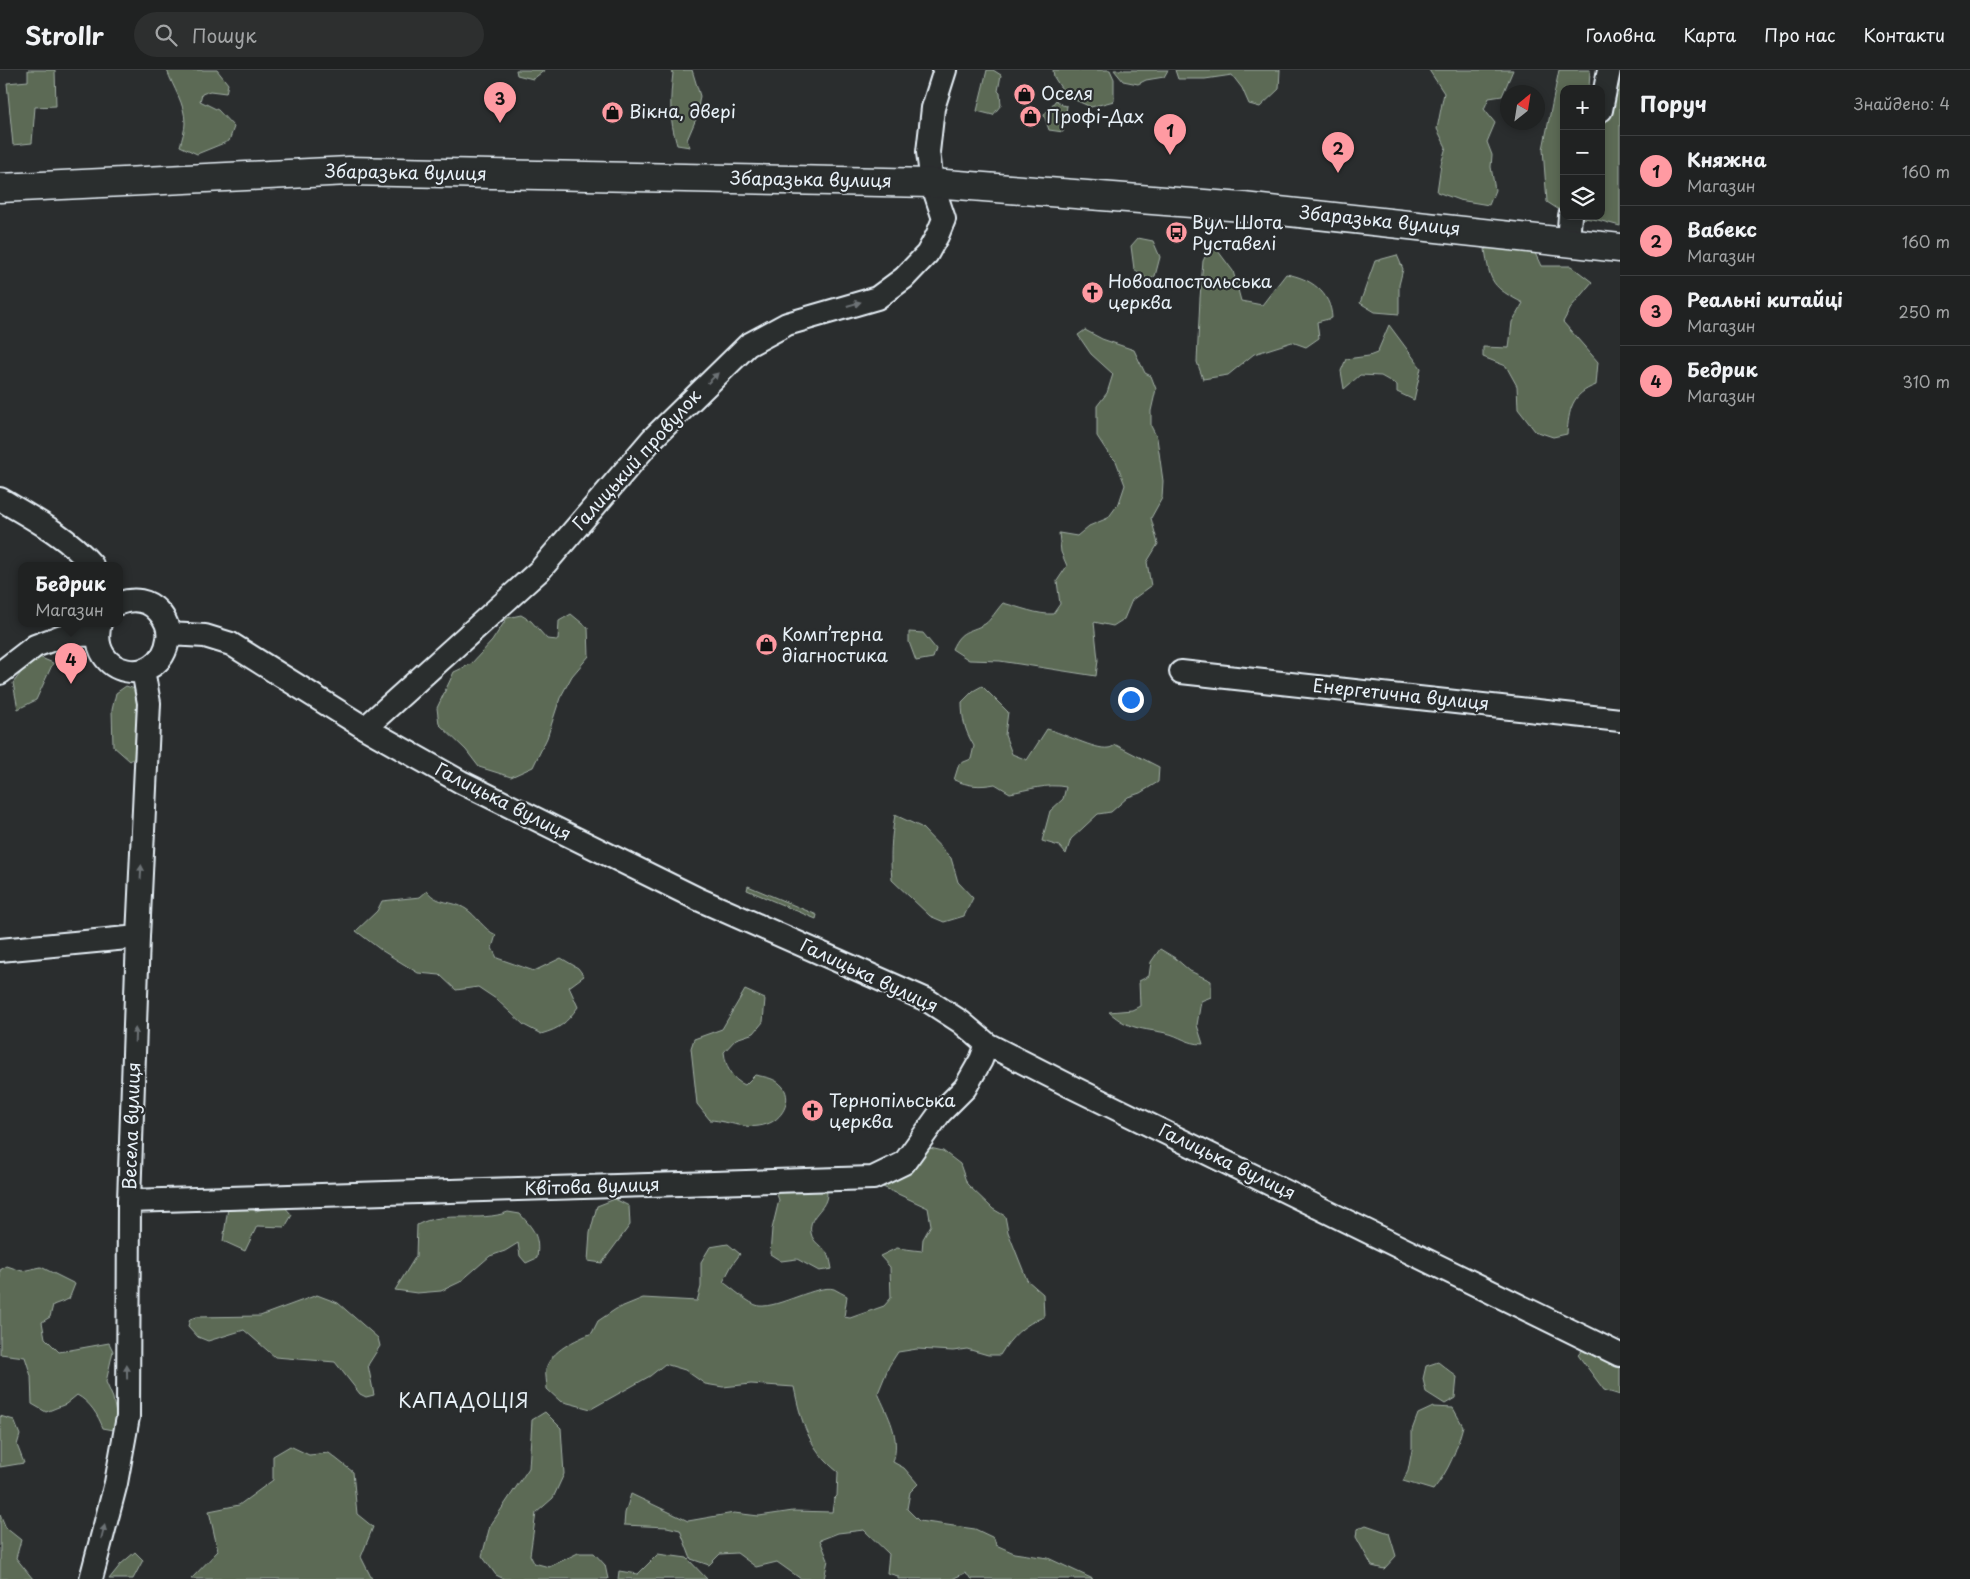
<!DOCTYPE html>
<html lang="uk">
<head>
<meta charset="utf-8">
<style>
	body { margin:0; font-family:"Playpen Sans",sans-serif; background:#2d2f2f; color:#f1f3f6 }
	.controls { position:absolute; right:15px; top:15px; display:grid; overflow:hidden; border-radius:10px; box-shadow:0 2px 8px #0003 }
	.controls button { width:45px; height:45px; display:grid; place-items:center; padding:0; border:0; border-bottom:1px solid #3d3f40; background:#202222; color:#f1f3f6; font:25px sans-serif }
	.compass { position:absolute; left:1500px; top:15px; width:45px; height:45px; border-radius:50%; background:#202222; box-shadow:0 2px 8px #0003; rotate:30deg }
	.you { position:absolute; left:1130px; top:629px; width:18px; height:18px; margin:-12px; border:4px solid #fff; border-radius:50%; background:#1a73e8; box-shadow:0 0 0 8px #1a73e833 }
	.badge { display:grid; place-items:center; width:32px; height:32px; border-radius:50%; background:#ff9aa2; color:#111; font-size:16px; font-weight:700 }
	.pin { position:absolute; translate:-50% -41px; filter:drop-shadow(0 1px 2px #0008) }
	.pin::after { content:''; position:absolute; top:26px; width:18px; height:15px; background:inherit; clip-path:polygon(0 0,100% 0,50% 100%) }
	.popup { position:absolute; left:18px; top:492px; width:105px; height:65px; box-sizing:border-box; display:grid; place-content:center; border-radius:10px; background:#202222; filter:drop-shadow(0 1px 4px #0005); font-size:16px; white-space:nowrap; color:#a2a4a5 }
	.popup b { font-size:19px; color:#f1f3f6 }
	.popup::after { content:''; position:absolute; left:50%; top:100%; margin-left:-10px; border:10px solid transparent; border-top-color:#202222 }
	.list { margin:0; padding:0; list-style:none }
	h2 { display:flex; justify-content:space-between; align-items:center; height:65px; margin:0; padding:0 20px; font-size:21px }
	h2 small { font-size:16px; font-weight:400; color:#a2a4a5 }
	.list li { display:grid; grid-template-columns:32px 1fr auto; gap:15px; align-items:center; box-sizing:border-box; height:70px; padding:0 20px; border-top:1px solid #3d3f40 }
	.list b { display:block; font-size:19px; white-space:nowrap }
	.list p { margin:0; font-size:16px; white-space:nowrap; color:#a2a4a5 }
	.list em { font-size:16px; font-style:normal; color:#a2a4a5 }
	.icon { flex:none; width:28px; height:28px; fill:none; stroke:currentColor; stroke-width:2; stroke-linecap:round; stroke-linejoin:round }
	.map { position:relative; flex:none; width:1620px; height:1509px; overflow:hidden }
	header { display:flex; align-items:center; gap:30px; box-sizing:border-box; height:70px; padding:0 25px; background:#202222; border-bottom:1px solid #3d3f40 }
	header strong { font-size:24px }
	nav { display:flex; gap:28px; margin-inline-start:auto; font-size:18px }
	.search { width:350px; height:45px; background:#2d2f2f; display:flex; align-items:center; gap:12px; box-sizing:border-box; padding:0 18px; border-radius:28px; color:#a2a4a5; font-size:19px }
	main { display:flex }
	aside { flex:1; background:#202222 }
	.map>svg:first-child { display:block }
	.green { fill:#5b6b54; stroke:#a2aea6 }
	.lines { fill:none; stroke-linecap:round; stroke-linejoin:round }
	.street-casing { stroke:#e8f1f8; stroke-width:26 }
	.secondary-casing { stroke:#e8f1f8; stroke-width:31 }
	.street { stroke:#2a2d2e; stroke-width:22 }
	.secondary { stroke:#2a2d2e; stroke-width:28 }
	.oneway { fill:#6c7275 }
	.labels { text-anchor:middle; stroke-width:4.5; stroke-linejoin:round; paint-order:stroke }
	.poi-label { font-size:18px; fill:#e8f1f8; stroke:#2a2d2e; text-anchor:start }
	.street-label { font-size:18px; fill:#e8f1f8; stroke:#2a2d2e }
	.neighbourhood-label { font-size:19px; letter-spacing:1px; fill:#e8f1f8; stroke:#2a2d2e }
</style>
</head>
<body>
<header>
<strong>Strollr</strong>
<div class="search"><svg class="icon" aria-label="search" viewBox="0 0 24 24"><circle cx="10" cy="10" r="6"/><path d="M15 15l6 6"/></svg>Пошук</div>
<nav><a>Головна</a><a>Карта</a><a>Про нас</a><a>Контакти</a></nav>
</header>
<main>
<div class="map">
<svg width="1620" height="1509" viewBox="0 0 1620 1509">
	<rect width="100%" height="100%" fill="#2a2d2e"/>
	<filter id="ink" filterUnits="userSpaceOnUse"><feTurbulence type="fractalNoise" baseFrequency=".02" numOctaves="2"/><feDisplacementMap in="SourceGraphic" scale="10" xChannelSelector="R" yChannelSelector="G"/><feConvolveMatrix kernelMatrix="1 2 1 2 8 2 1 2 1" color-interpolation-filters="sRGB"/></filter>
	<g filter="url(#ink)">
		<!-- green -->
		<path class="green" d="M28,0h27l1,36 -21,1 -3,36 -19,2 -6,-62 21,-2z
			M167,0h50l11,14 -2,9 -16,-2 -8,3 -2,7 18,9 16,17 -5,14 -32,13 -17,-8c2,-7 5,-16 5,-23 0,-20 -12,-35 -18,-53z
			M516,0h29l-12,9 -16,-4z
			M671,0h21l8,26 -4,23 -9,21 3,7 -13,-2c-8,-26 -7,-45 -4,-72z
			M987,0h6l8,5 -3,16 2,2 1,12 -8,10 -16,-4z
			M1053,0h57l4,9v22l-23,6 -25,-11 -12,-19z
			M1114,0h54l-4,7 -18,3 -8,4 -15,-3z
			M1175,0h105l-1,19 -19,18 -11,-3 -7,-16 -10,-13 -27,4h-27z
			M1429,0h84l-11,26 -13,2 -5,11 11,14 -8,19 5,13 -1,12 4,23 -6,15 -30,-5 -22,-8 4,-28 5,-17 -9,-18 7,-36z
			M1559,0h31l-1,19h-25v124l-17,-11 -4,-53z
			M1613,0h7v156l-22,-6 -29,-4h32v-120z
			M1056,30l6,5 5,1 -4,26 -14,-2 -5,-15z
			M1138,168l15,3 7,16 -5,19 -6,4 -15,-11 -3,-23z
			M1212,173l21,28 8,30 21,4 24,-31c24,4 45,18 46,44l-15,4 2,16 -13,9 -14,-5 -38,12 -26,21 -25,4 -6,-17 3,-64 3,-37z
			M1516,176l19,7 6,13h30l21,16 -20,24 -9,16 35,40 -2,23c-25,9 -27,25 -29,49l-14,3 -18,-6 -17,-22 -1,-23 -11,-20 -23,-9v-10l26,1 3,-26 11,-19c-31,-16 -33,-20 -38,-54z
			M1397,185l6,14 -4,16v29l-24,-2 -15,-9 15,-42z
			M1389,255l32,43 -7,32 -17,-8v-7l-16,-9 -21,-1 -16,14 -3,-18 5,-12 23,-3 8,-3z
			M1085,260l17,9 32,11 11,23 6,3 5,13 -5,22v15l6,12 6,43 -1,17 -11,20 7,26 -11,18 4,24 -19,14 -8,19 -11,7 -19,-4 4,38 -2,16 -96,-15 -31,-1 -17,-11c9,-20 16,-16 33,-25 5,-3 13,-16 18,-21 16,4 35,12 50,11l7,-10 -3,-23 10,-15 -6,-14 -2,-19 18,3 12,-10 19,-8 11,-15 6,-18 -9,-24 -8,-8 -11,-17v-30l10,-13 6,-19 -22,-20 -13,-19z
			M571,544l17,14 1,28 -17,20 -12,22 -13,40 -14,29 -22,10 -32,-10 -13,-17 -27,-26 -2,-16 17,-36 17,-8 21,-23 15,-23 14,-3 10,6 16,18 11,1 1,-19z
			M909,562l14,1 13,16 -3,9 -17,3 -7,-19z
			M39,587l14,6 -17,37 -18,9 -5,-26 10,-13z
			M126,616l9,3 12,12 -3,51 -14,9 -17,-15 -1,-36 4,-17z
			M982,616l26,26 -3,23 7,19 15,6 20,-31c16,4 48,21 61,19 3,0 5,-2 8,-3l43,22 -1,15 -18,11 -12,4 -17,15 -13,2 -27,25 -5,15 -7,-8 -17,-5 8,-30 13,-12 3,-12c-19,-4 -38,3 -56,6l-15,-9c-16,3 -26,2 -41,-4l5,-16 12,-5 3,-13c-9,-15 -12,-27 -12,-44l11,-11z
			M895,745l26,12 30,31 7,24 15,16 -9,18 -20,6 -14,-6 -38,-36c-2,-22 -1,-43 3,-65z
			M748,816l69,29 -1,4 -69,-29z
			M427,821c11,14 25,9 39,18 11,7 17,20 30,26l-4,13 5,10 37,13 27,-13 17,10 6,8 -15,11 9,20c-13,17 -17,21 -37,27l-17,-9 -28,-26 -18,-12 -22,3 -16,-15 -22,-2 -37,-23 -25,-19 21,-20 5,-10 38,-4z
			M1160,879l15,9 15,13 21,10v16l-10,4 -4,24 6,19c-16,0 -23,-8 -37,-11 -24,-5 -37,-3 -57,-21l23,-2 8,-4 -1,-25 10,-5 2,-14z
			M745,920l20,9 -2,23 -9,11 -18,6 -12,13c2,15 7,27 21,33l10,-10c10,2 21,3 28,12 10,14 -2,33 -16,37 -20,7 -37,-3 -57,-4l-13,-16 -6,-56 3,-9 28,-10z
			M930,1078l13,3 17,13 7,20 26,25 12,7 3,16 19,48 16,14 1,23c-20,7 -33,20 -44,38h-12l-21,-6 -14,2 -36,-2 -19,3 -9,14 -11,27c10,23 23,44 15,69l11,6 14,16 -8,8 -3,17 12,12 56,8 19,9 2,7 18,8 34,5 45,21h-121l-7,-6 -13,6h-54v-3l-11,-3 2,-19 -25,-24 -26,3 -18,7 8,20 -4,19h-23l-24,-17 -21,5 -19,-14 -17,1 -11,11 -18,-6 -11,-29 -13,-3 -43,-2 1,-12 6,-19 57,27 46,-8 25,3 34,-5 39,1 2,-13 3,-3 1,-24c-29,-23 -37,-50 -44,-85l-43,-3 -28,3 -18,-3 -20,-14 -20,-6 -15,12 -59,33 -31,-8 -13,-12c0,-6 -2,-15 -1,-20 5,-19 30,-29 46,-36l6,-12 18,-12 27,-11 54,3 4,-14v-25l9,-15 18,-3 12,10 -8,11 -9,17c9,6 26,22 36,24 20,2 59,-22 75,-17 4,2 9,5 13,7l-3,21 6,1 34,-12 7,-8 -1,-31 -10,-11 17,-8 25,3 1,-12 8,-14 -3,-17 -45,-21 2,-18 15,-18z
			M826,1117c6,23 -19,25 -15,46 2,10 11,13 17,21 2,3 3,10 4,15l-13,2 -22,-12 -16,2 -11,-7 2,-25 7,-29 -3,-8z
			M615,1129l14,7 1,19 -28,38 -14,-2 2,-28 7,-27z
			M236,1133l20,8 26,-7 10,11 -7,12 -28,-1 -12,25 -22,-10 5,-33z
			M508,1142l12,2c14,16 20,22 17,44l-11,5 -6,-7 -2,-13 -13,8 -15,5 -30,26 -19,9 -24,2 -22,-3 21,-34 1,-31c27,-15 63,-2 91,-13z
			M7,1196l15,5 19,-4 34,17 -6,15 -16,6 -3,12 -8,5 3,16 14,14 50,-9 4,8 -7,31 7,16 6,33 -16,-3c-5,-13 -13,-26 -26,-33l-11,9 -20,8 -14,-8 -1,-28 -6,-19 -25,-3v-84z
			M317,1225l21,8 40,35 2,8 -12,19 6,30 -8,2 -6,-3 -25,-32 -60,-5 -31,-27 -36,11 -10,-4 -10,-11 2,-7 6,-2 64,-1z
			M1591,1270l29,10v45l-16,-5 -26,-35z
			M1438,1292l19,15 -2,21 -10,6 -19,-12 -3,-13 3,-13z
			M1433,1337l20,1 10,18c-7,25 -13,43 -30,64l-30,-9 5,-10 4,-21v-20l6,-16z
			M545,1342l16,16 3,46 -11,24 -17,15 -6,42 4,8 15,4 29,-14h16l11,12 3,14h-104l-8,-4 -14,-19 8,-30 39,-58 3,-48z
			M0,1346l14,4 6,15 -3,10 7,18 -24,4z
			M290,1376l19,9 20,-2 24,19 4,42 16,13 -12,30 11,22h-181l27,-28 -9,-40 30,-6 34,-25v-24z
			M0,1444l6,14 15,12 -5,18 17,21h-33z
			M1366,1455l23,8 7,23 -12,13 -12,-3 -16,-29 1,-8z
			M135,1482l8,8 -10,19h-24l12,-15z
			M658,1484l29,4 20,21h-89l1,-8 19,3z"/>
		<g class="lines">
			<defs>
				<path id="street" d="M1601,40l8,-40
					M1568,171l2,-25
					M0,429c32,19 67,37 92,66
					M100,553c-14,54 61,67 68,16 2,-10 -3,-21 -10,-28 -10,-11 -24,-13 -38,-8
					M169,564l36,2 26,8 134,84 96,54 237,117 229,101 34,22 26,22 81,41 552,270
					M1181,602l439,48
					M0,603l35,-27 27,-10 35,-2
					M365,658l175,-158 113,-132 95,-93 39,-21 90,-26 27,-20 23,-24 10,-18 7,-17 -12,-36 -4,-31 5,-44 12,-38
					M0,880l138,-13
					M129,1131l744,-23 31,-15 36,-50 25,-25 16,-28 6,-16
					M91,1509l25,-96 12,-66 1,-216 9,-264 11,-234 -6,-33"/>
				<path id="secondary" d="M0,118l349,-17 583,12 311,24 377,41"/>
			</defs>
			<!-- street casing -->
			<use href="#street" class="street-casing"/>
			<!-- secondary casing -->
			<use href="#secondary" class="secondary-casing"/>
			<!-- street -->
			<use href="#street" class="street"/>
			<!-- secondary -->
			<use href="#secondary" class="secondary"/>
		</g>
		<!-- one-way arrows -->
		<defs><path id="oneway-solid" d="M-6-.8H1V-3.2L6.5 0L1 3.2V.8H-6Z" transform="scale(1.25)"/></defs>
		<g class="oneway">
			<use href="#oneway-solid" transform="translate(854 234) rotate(-16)"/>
			<use href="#oneway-solid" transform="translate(713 308) rotate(-44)"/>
			<use href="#oneway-solid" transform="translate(141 802) rotate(-87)"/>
			<use href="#oneway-solid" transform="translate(135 965) rotate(-88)"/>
			<use href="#oneway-solid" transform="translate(127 1302) rotate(-91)"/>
			<use href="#oneway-solid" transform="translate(103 1462) rotate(-76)"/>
		</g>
	</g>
	<!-- icons -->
	<defs>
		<symbol id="shop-disc" viewBox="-11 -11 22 22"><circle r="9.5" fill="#ff9aa2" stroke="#2a2d2e"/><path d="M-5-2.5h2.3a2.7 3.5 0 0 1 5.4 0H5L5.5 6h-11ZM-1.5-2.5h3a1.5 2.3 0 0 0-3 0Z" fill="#111"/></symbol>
		<symbol id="bus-disc" viewBox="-11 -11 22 22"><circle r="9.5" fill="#ff9aa2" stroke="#2a2d2e"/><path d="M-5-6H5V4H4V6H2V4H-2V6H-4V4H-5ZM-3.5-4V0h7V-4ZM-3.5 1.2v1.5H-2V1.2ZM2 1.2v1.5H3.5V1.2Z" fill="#111"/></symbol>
		<symbol id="church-disc" viewBox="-11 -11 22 22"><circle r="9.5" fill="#ff9aa2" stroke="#2a2d2e"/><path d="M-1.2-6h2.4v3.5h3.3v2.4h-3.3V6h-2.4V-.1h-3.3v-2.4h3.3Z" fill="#111"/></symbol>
	</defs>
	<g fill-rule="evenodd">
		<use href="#shop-disc" x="1012" y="12" width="25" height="25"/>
		<use href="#shop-disc" x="600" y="30" width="25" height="25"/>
		<use href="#shop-disc" x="1018" y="34" width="25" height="25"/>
		<use href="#bus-disc" x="1164" y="150" width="25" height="25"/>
		<use href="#church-disc" x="1080" y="210" width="25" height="25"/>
		<use href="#shop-disc" x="754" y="562" width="25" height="25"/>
		<use href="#church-disc" x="800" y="1028" width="25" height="25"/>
	</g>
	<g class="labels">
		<!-- poi labels -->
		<g class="poi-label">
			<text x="1041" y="30">Оселя</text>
			<text x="629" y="48">Вікна, двері</text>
			<text x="1046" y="53">Профі-Дах</text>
			<text x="1192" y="159">Вул. Шота<tspan x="1192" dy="21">Руставелі</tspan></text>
			<text x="1108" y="218">Новоапостольська<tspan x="1108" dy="21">церква</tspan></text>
			<text x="782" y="571">Комп’терна<tspan x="782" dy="21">діагностика</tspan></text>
			<text x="829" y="1037">Тернопільська<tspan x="829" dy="21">церква</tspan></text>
		</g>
		<!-- street labels -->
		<g class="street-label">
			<text transform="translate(406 103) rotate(1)" y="6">Збаразька вулиця</text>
			<text transform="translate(811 110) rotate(1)" y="6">Збаразька вулиця</text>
			<text transform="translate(1380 151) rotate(6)" y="6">Збаразька вулиця</text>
			<text transform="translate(637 390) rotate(-48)" y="6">Галицький провулок</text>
			<text transform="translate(1401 625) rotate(6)" y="6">Енергетична вулиця</text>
			<text transform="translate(503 732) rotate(27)" y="6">Галицька вулиця</text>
			<text transform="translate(869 906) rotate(25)" y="6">Галицька вулиця</text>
			<text transform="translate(132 1056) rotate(-88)" y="6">Весела вулиця</text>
			<text transform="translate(1227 1092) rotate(26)" y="6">Галицька вулиця</text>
			<text transform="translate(592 1117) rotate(-2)" y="6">Квітова вулиця</text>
		</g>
		<!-- neighbourhood labels -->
		<g class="neighbourhood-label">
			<text x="464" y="1338">КАПАДОЦІЯ</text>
		</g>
	</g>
</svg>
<div class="controls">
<button>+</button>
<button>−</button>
<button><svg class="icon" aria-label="layers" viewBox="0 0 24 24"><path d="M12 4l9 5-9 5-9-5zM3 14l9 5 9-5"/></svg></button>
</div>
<svg class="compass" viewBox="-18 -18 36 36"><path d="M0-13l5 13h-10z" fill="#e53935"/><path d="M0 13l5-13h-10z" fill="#a2a4a5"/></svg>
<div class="you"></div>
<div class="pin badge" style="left:1170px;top:85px">1</div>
<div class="pin badge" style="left:1338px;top:103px">2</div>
<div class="pin badge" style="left:500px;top:53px">3</div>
<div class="pin badge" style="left:71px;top:614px">4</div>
<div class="popup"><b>Бедрик</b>Магазин</div>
</div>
<aside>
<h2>Поруч<small>Знайдено: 4</small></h2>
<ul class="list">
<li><span class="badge">1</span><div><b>Княжна</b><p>Магазин</p></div><em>160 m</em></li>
<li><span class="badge">2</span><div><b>Вабекс</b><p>Магазин</p></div><em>160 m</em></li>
<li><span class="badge">3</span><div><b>Реальні китайці</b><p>Магазин</p></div><em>250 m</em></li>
<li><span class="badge">4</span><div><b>Бедрик</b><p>Магазин</p></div><em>310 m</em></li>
</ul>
</aside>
</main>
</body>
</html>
